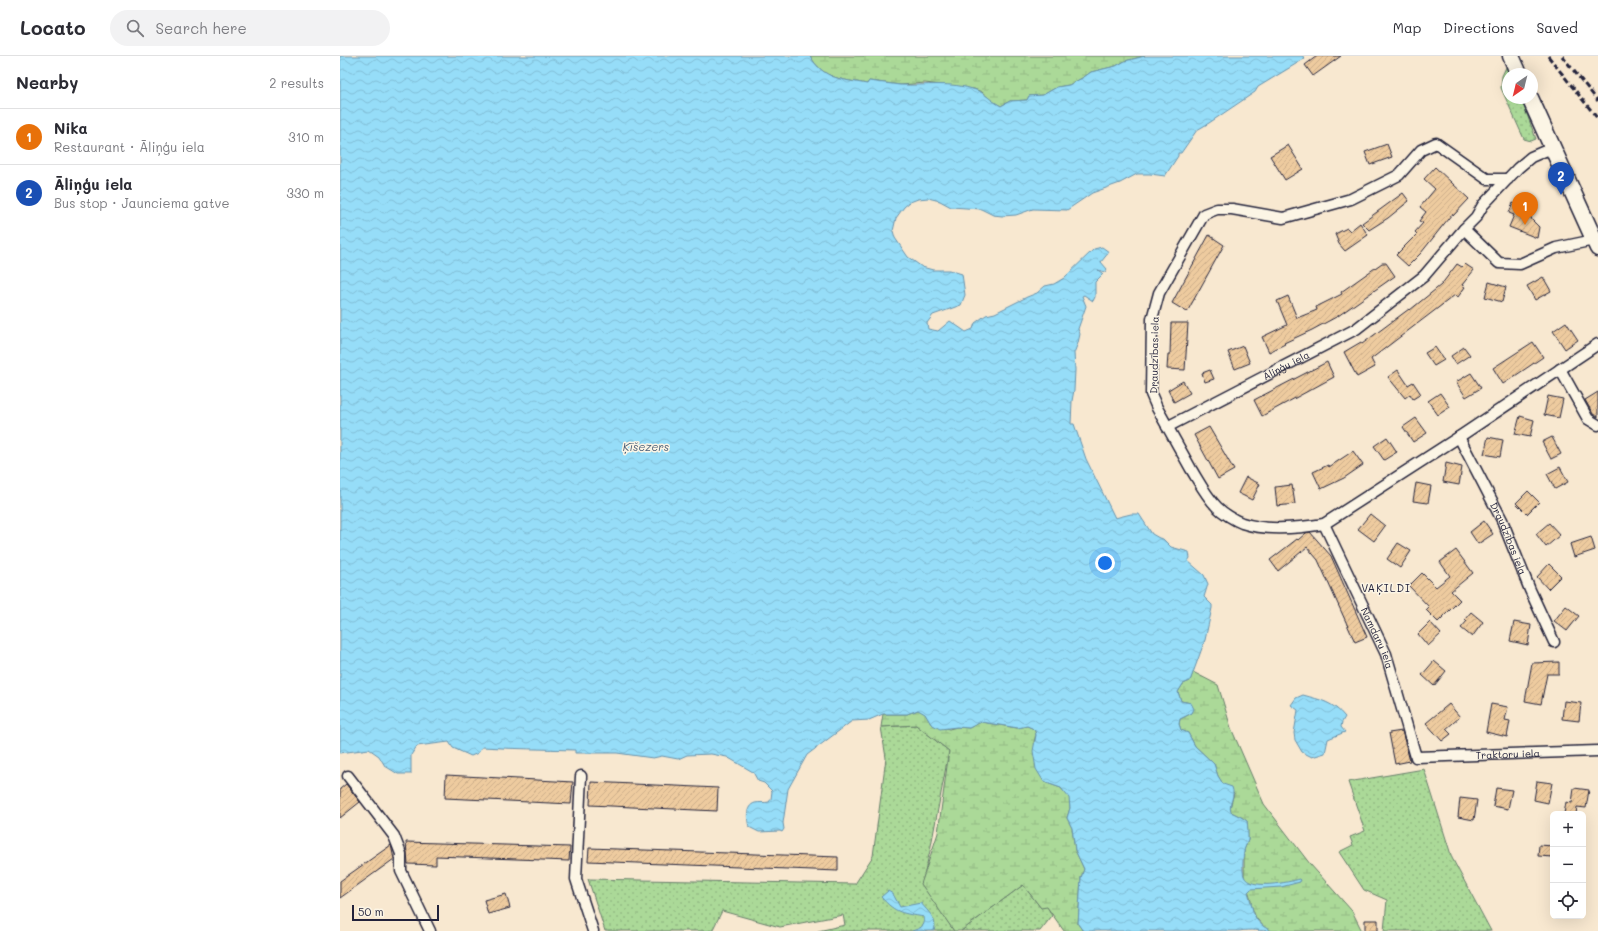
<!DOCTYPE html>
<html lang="en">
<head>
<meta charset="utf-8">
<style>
	body { margin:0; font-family:Mali,sans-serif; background:#f2f2f3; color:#2b2b33 }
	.controls { position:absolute; right:12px; bottom:12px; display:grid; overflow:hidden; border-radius:6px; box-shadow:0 4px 16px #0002 }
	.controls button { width:36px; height:36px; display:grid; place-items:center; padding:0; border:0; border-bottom:1px solid #e1e1e2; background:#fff; color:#2b2b33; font:20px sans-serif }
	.compass { position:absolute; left:1162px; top:12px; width:36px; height:36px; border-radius:50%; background:#fff; box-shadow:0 4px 16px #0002; rotate:215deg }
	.scale { position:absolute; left:12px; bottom:10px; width:87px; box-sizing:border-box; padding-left:4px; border:2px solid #22223b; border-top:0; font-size:11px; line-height:14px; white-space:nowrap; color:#22223b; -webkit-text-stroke:3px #fcf5e5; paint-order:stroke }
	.you { position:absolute; left:765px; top:507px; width:14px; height:14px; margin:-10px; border:3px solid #fff; border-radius:50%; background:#1a73e8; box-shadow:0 0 0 6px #1a73e833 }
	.badge { display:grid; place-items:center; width:26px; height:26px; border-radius:50%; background:#0f766e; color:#fff; font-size:13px; font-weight:700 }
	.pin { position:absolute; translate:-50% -33px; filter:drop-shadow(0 1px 2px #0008) }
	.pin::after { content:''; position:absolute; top:21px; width:14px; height:12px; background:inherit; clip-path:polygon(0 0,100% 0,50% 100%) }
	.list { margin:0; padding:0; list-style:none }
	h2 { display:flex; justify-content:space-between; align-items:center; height:52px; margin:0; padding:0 16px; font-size:17px }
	h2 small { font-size:13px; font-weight:400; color:#7c7c81 }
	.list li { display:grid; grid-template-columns:26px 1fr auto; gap:12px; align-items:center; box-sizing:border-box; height:56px; padding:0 16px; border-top:1px solid #e1e1e2 }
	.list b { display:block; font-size:15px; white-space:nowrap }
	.list p { margin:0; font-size:13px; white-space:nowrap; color:#7c7c81 }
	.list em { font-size:13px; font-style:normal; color:#7c7c81 }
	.icon { flex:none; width:22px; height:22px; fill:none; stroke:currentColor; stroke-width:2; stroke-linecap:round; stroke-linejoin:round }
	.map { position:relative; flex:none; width:1258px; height:875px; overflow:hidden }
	header { display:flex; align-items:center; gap:24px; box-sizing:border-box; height:56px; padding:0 20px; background:#fff; border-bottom:1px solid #e1e1e2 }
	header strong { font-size:19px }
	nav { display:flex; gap:22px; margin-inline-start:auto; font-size:14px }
	.search { width:280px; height:36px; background:#f2f2f3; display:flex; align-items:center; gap:10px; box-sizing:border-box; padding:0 14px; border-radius:22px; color:#7c7c81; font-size:15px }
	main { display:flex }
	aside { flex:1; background:#fff }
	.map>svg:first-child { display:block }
	.grass { fill:url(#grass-dots); stroke:#667e6a }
	.wetland { fill:url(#wetland-marsh); stroke:#667e6a }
	.water { fill:url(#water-waves); stroke:#6892ac }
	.building { fill:url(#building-hatch); stroke:#22223b }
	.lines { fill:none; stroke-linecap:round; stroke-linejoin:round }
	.street-casing { stroke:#22223b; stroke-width:13 }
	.primary-casing { stroke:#22223b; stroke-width:19 }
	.street { stroke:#fcf5e5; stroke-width:10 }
	.primary { stroke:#fcf5e5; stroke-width:16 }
	.rail { stroke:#22223b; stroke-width:3; stroke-dasharray:6 3; stroke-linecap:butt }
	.labels { text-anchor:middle; stroke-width:3; stroke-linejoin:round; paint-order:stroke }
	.street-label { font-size:10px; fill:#22223b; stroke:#fcf5e5 }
	.water-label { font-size:11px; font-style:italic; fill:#455a74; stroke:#fcf5e5 }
	.neighbourhood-label { font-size:11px; letter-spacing:1px; fill:#22223b; stroke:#fcf5e5 }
</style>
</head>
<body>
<header>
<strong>Locato</strong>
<div class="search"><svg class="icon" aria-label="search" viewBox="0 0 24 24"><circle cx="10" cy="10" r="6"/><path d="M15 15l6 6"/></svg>Search here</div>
<nav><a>Map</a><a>Directions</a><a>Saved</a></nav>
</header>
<main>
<aside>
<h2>Nearby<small>2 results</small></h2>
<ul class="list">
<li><span class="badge" style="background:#e8710a">1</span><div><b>Nika</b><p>Restaurant · Āliņģu iela</p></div><em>310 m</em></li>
<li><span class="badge" style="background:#1a4fb4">2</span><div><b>Āliņģu iela</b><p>Bus stop · Jaunciema gatve</p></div><em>330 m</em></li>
</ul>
</aside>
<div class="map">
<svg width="1258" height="875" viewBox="0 0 1258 875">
	<defs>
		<pattern id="grass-dots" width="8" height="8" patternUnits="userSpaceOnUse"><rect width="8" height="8" fill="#abd998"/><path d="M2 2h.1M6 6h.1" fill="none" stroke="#93ba84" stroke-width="1.8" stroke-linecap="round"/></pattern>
		<pattern id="wetland-marsh" width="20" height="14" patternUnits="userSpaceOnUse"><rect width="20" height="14" fill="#abd998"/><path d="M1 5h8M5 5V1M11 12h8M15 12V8" fill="none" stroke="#93ba84"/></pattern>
		<pattern id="water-waves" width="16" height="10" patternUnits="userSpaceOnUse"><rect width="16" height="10" fill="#96ddf8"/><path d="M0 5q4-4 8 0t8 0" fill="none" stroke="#81bdd6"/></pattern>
		<pattern id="building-hatch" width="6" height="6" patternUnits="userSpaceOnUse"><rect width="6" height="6" fill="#eecb9f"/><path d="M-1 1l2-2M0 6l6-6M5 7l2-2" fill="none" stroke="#ccae8a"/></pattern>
	</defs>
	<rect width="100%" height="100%" fill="#f8e8d0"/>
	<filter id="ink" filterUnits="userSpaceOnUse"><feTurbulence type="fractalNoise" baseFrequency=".025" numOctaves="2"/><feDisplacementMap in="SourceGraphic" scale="8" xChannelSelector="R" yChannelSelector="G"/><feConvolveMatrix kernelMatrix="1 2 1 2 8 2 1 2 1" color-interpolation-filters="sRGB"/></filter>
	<g filter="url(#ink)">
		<!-- grass -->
		<path class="grass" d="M1167,9l3,9h-2v24h13l15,41 -5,2 -7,-2 -23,-51 1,-12z
			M576,669l33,26 -19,100 -8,33 32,47h-136l27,-6 -2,-10 -63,12 -58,-16 -10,20h-107l-17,-52 267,5 18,-28 13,-98 -5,-31z
			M1084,713l28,89 39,73h-107l3,-31 -23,-10 -25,-38 14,-7 -3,-8 15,-6 -17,-49z
			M683,829l18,23 6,-2 5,10 -12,15h-79z"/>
		<!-- wetland -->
		<path class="wetland" d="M470,0h335l-20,5 -9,5 -25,6 -7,5 -15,8 -12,2 -14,8 -14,1 -2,4 -17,1 -9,5 -9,-5 -10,-9 -8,-3 -49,-6 -24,2 -32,-4 -2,3c-25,-5 -43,-4 -57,-28z
			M853,616l25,13 13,43 33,76 46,60 42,47 10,20h-97v-3l-9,-10 -5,-13v-5l-7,-24v-26l4,-10 -1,-19 -6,-4 -10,-5 -1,-4 4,-15 -11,-9 -5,-8 -4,-12 -19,-18 -7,-13 -7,-3 -2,-6 1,-5 12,-6 -1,-10 -10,-2 -3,-9 5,-8 7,-3z
			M578,654l7,3 6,11 18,5 8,-2 12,1 12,-6 36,6 10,-2 5,2 3,3 1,4 -2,7 10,40 17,6 9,10v10l-3,10 5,10 3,22 9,19 -3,9 -3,46 5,7h-19l-17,-24 -6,1 -18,-23 -62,46h-7l-33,-47 17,-51 11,-82 -33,-26 -35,2 2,-13h24z"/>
		<!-- water -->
		<path class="water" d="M0,0h470c14,24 32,23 57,28l2,-3c10,1 21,3 31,4 26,1 50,-4 76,5 9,3 15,11 25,16l9,-5 17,-1 2,-4 14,-1 14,-8 12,-2 15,-8 7,-5 25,-6 9,-5 20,-5h158l1,3 -46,28 -3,5 -46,31 -12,7 -16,23h-3v3l-13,20 -15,-2h-13l-17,9 -28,10 -25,17 -34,-1 -17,6 -14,1 -9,-1 -12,-6 -30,-2 -11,-6 -12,-3 -10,1 -8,3 -6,5 -8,11 -3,13 2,7 13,19 14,10 11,3h16l13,4 3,21 -4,10 -28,10 -6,8 1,6 10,2 12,-10 16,11 7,-3 2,-6 11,-8 9,-2 32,-16 10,-4 8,-7 9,-2 10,-6 30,-29 8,-2 7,5 -8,10 6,7 -2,3 -7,-2 5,4 -8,8v15l-2,4 -9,-6 -2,1 4,10 -8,23 2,5 -2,9 -4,10 1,17 -1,20 -2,11 -1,23h3l12,35 29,59 16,-4h8l13,20 7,4 4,1 8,8 18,5 1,6 -2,3 16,14 4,9 -4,13 8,8v3l-7,32 -15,41 -7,3 -5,8 3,9 10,2 3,6 -2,4 -12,6 -1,5 2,6 7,3 7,13 19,18 4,12 5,8 9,3c4,10 -4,16 -1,25l10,5 6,4c1,6 1,13 1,19 -1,4 -4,8 -4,12 -1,5 -2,19 0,24 5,15 45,6 56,3l1,1 -1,2 -19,5 -30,2 -3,3c6,18 3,30 24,39 -11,0 -22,-2 -33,0h-156l-5,-7 3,-46 3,-9 -9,-19 -3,-22 -5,-10 3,-10 -1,-10 -8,-10 -17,-6 -8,-13 -3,-18 3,-16 -1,-4 -3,-3 -5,-2 -9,2 -37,-6 -12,6 -12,-1 -17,2 -9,-5 -6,-10 -7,-4 -11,4h-24l-14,6 -17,1 -45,34 -19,34 -5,34 1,6 -2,3 -2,-1 -21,1 -10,-5c-2,-8 -4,-21 6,-24 4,-1 10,0 14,-1l2,-3 1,-8 -8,-8 -6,-2 -5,-9 -26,-15 -16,-3 -24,1 -9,4 -16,-3 -9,2 -36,-5h-42v-3c-32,-1 -61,-1 -93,-3l-4,6 -7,3 -18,-8 -4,-6 -32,4 -6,9v19h-13l-13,-8 -6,-10 -10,-7 -29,4z
			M963,639c18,5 30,7 42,22l-3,5 -1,5 4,5 -17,7 -3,14 -13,4 -10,-5 -7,-12 -1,-7 4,-23 -7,-5 5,-7z
			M548,835l5,3 7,13 21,-4c7,9 17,16 13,28h-22c8,-3 14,-4 12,-14 -21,-4 -28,-3 -43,-20z"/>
		<!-- building -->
		<path class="building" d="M977,0h24l-28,20 -8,-11z
			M1047,88l5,13 -22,8 -5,-13z
			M948,89l15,24 -18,11 -15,-24z
			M1095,111l34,32 -16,17 -1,-2 -31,39 -13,13 -12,-11 21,-21 -2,-2 8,-9 -4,-2 7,-9 -6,-5 15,-18 -11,-10z
			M1063,137l6,8 -21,17 -19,12 -7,-7z
			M1173,147l7,3 9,6 3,8 7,7 -2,11 -28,-11 5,-12 -5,-2z
			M1020,167l8,12 -23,16 -6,-7 -4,-10 12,-6 3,3z
			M869,179l15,10 -37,67 -15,-9z
			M1042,207h4l9,13 -57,40 -26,14 -28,13 1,1 -16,8 -7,-15 25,-12 -10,-24 11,-5 9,22 20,-8 -1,-3 26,-13 -1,-2z
			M1117,208l5,3 3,-3 9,6 -12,15 3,2 -7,10 -3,-2 -84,64 4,8 -18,10 -13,-25 17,-10 1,2 47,-35 1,1 31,-25z
			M1203,221l8,14 -16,9 -8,-14z
			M1149,226l17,5 -4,15 -17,-5z
			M1226,266l12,18 -13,9 -12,-18z
			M831,267h17l-3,47 -18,-1 1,-15h2z
			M1193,286l10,15 -40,27 -10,-16z
			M903,290l7,17 -15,6 -7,-17z
			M1095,291l9,13 -10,6 -9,-13z
			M1124,291l6,8 -14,9 -5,-8z
			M987,306l7,15 -72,39 -8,-16z
			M870,314l4,9 -9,3 -3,-9z
			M1058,314l10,15 5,-3 8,12 -8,5 -3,-5 -5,4 -17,-21z
			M1131,317l10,15 -15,9 -10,-15z
			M843,325l7,12 -16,9 -6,-12z
			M1258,336v25l-5,-3 -8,-14z
			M1100,337l10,14 -12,8 -10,-14z
			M1208,340l15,3 -4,19 -15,-3z
			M1180,360l14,4 -4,17 -15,-3z
			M1076,362l11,15 -14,9 -10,-15z
			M869,371l25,43 -16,9 -24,-44z
			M1047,381l10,15 -13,8 -10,-14z
			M1148,381l15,3 -3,17 -16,-3z
			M1212,381l9,17 -10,5 -9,-17z
			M1013,395l10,14 -19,13 -23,11 -8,-17 15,-7 1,2z
			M1106,407l16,4 -3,18 -16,-3z
			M1220,411l8,15 -13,7 -8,-15z
			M906,421l14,7 -8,16 -14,-7z
			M1076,427l15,3 -3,17 -15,-2z
			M952,429l3,19 -18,2 -2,-19z
			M1188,435l11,11 -12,12 -11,-11z
			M1030,458l15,12 -11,15 -16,-12z
			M1144,465l9,13 -15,10 -8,-12z
			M1209,467l11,12 -14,12 -10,-13z
			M970,476l21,24 36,81 -12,5 -37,-82 -11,-13 -29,24 -8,-11 27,-21 1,1 8,-7z
			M1251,481l4,13 -21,7 -4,-13z
			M1058,487l13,8 -11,17 -13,-9z
			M1116,494l17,23 -22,18 9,9 -22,22 -12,-12 3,-3 -20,-21 13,-13 14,14 14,-11 -10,-14z
			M1209,508l12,12 -13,13 -11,-12z
			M1226,550l13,10 -12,15 -13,-10z
			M1131,556l12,10 -11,15 -11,-9 6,-7 -2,-2z
			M1090,566l11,12 -13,12 -10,-12z
			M1174,566l17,3 -3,20 -18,-4z
			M1094,605l12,10 -12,15 -12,-11z
			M1219,606v12h-12l-6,30 -16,-3 7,-38z
			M1224,645l17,2 -2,18 -17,-2z
			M1109,648l11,13 -14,12 5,5 -9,7 -16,-18z
			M1151,648l17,3 -3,13 5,1 -3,16 -21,-5z
			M1062,675l8,30 -15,3 -6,-31z
			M106,719l127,7 -2,22 -126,-6z
			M1197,725l15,2 -4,20 -14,-3z
			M251,726l127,6 -1,23 -127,-6z
			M6,728l14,18 -20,16v-29z
			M1156,732l16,2 -4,19 -15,-3z
			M1234,732l15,2 -3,18 -9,-1 -1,7h-12l2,-12 6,1z
			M1120,742l17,2 -3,20 -16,-3z
			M66,786l164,5 -1,14 -133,-5v9l-28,-1z
			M51,789l3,14 -54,39v-17z
			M1199,789l14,1v11l-15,-1z
			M249,792l249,9v14l-250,-10z
			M166,838l4,14 -22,6 -4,-14z
			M1025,864h13v11h-13z"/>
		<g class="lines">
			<defs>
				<g id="street">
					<path d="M1168,123h-21l-51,-36 -15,7 -22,25 -48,24 -68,19 -51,-9h-15l-13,5 -45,79 -7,26 -1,75 6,14c11,20 23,41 34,61 8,13 15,27 26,38 6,6 17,13 25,16 24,8 58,5 82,1l135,-87 139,-93"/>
					<path d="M1124,173l35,34 21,1 36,-16 38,-8"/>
					<path d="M1220,313l28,50 10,6"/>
					<path id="s1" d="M827,371l189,-98 68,-53 40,-47 12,-12 7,-12 35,-37 13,-11 23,-10"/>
					<path id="s2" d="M1119,381l43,83 28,70 24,52"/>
					<path id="s3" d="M984,468l62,130 30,103 182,-6"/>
					<path d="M8,720l46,60 7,18v17l29,60"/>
					<path d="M241,720l-5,103 17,52"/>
				</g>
				<path id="primary" d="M1171,0l8,18
					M1190,42l68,150"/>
			</defs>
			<!-- street casing -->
			<use href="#street" class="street-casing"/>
			<!-- primary casing -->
			<use href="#primary" class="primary-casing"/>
			<!-- street -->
			<use href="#street" class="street"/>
			<!-- primary -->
			<use href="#primary" class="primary"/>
			<!-- rail -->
			<path class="rail" d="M1208,0l50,63
				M1222,0l36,45"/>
		</g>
	</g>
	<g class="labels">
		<!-- street labels -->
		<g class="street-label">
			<text transform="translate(814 299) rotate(-89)" y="4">Draudzības iela</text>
			<text dy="4" stroke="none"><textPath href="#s1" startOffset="134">Āliņģu iela</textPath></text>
			<text dy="4" stroke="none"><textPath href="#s2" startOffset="113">Draudzības iela</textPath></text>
			<text dy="4" stroke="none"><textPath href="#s3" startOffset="126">Namdaru iela</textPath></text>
			<text dy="4" stroke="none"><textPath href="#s3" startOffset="343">Traktoru iela</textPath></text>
		</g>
		<!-- water labels -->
		<g class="water-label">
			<text x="306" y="395">Ķīšezers</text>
		</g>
		<!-- neighbourhood labels -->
		<g class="neighbourhood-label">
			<text x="1046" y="536">VAĶILDI</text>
		</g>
	</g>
</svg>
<div class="controls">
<button>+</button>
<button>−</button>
<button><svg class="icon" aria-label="locate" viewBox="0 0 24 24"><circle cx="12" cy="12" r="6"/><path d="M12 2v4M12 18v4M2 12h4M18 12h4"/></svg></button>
</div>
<svg class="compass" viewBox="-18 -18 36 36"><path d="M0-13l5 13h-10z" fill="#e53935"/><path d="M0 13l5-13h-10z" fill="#7c7c81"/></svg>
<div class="scale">50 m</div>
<div class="you"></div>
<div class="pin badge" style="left:1185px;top:169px;background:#e8710a">1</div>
<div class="pin badge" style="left:1221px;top:139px;background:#1a4fb4">2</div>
</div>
</main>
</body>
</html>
